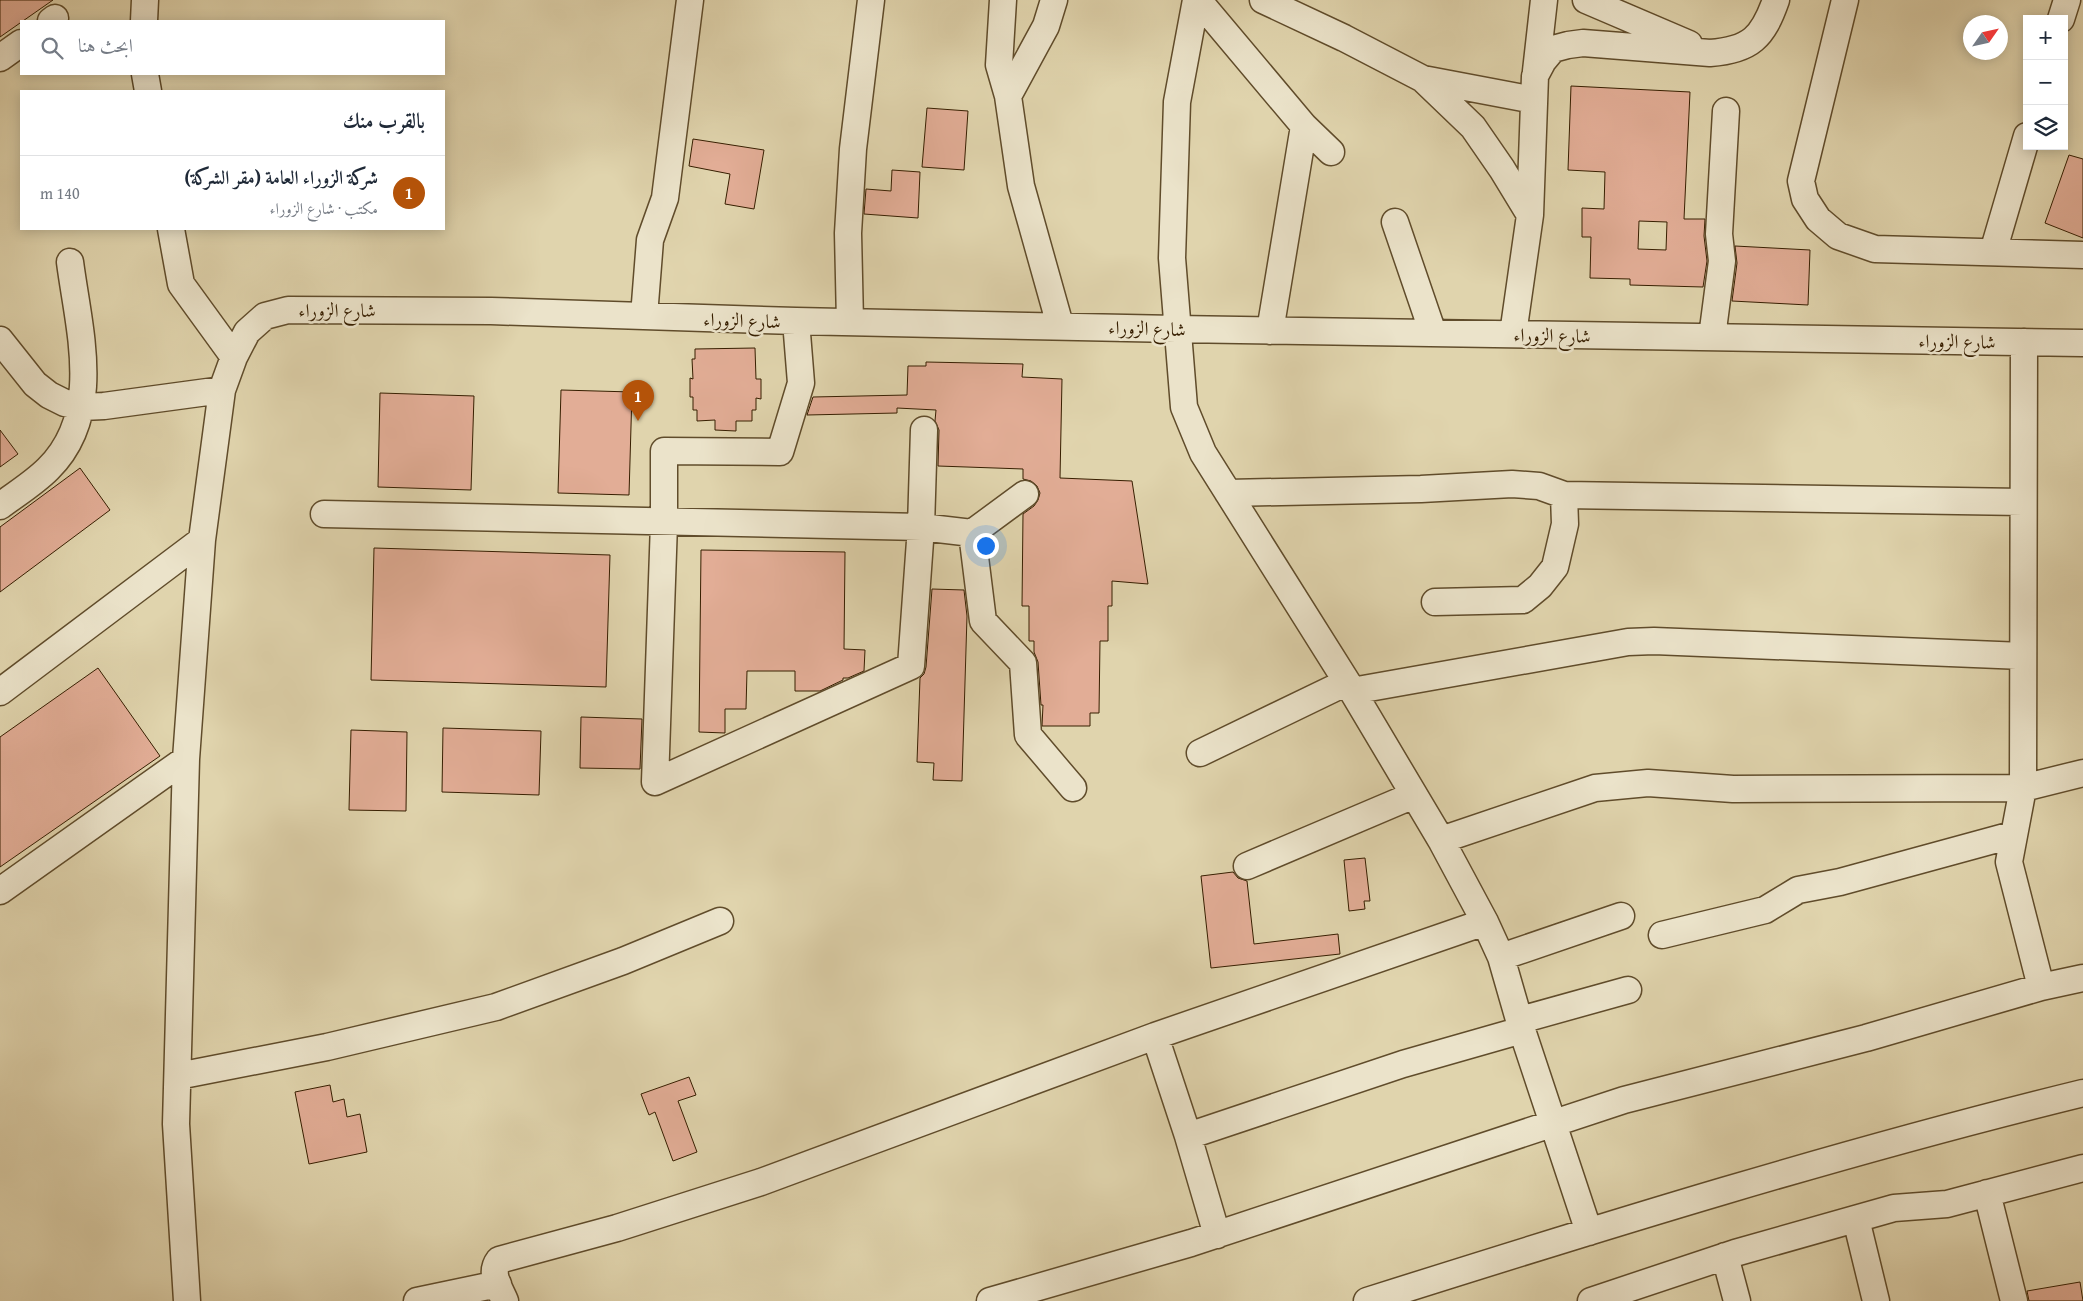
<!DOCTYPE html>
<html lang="ar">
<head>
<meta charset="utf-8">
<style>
	body { margin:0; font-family:"Gentium Book Plus",Amiri,serif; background:#f6f6f7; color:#1f2937; direction:rtl }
	.controls { position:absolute; right:15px; top:15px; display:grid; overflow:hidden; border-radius:0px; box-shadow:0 2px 12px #0003 }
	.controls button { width:45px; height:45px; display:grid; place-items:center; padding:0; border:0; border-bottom:1px solid #e0e1e3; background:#fff; color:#1f2937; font:25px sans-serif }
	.compass { position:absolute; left:1963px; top:15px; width:45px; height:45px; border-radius:50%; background:#fff; box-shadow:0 2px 12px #0003; rotate:56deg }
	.you { position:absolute; left:985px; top:545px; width:18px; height:18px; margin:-12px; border:4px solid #fff; border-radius:50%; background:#1a73e8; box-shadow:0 0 0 8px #1a73e833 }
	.badge { display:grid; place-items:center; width:32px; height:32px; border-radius:50%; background:#b45309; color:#fff; font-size:16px; font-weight:700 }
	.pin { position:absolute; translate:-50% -41px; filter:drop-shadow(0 1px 2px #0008) }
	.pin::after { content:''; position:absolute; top:26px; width:18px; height:15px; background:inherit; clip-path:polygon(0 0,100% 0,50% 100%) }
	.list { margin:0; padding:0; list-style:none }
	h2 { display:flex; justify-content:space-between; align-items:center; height:65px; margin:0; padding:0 20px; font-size:21px }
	h2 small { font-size:16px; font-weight:400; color:#747a83 }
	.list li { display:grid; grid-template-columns:32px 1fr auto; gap:15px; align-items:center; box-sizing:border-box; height:75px; padding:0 20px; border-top:1px solid #e0e1e3 }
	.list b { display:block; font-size:19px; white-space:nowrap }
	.list p { margin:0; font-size:16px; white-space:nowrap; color:#747a83 }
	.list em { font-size:16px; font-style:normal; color:#747a83 }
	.icon { flex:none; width:28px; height:28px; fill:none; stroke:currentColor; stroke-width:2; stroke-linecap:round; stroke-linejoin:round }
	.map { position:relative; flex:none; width:2083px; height:1301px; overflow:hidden; direction:ltr }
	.search { position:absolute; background:#fff; box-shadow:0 2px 12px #0003; left:20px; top:20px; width:425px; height:55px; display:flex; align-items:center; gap:12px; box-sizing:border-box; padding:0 18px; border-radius:0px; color:#747a83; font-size:19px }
	.panel { position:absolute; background:#fff; box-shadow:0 2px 12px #0003; left:20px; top:90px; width:425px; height:140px; border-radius:0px; direction:rtl }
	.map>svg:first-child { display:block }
	.building { fill:#e2ad96; stroke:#361e00; fill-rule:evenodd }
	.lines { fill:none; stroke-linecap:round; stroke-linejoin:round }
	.minor-casing { stroke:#604c2b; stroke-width:29 }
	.minor { stroke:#ebe3ca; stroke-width:26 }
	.labels { text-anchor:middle; stroke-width:5; stroke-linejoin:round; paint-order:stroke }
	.street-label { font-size:19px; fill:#361e00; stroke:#ebe3ca }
</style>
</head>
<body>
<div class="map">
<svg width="2083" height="1301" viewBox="0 0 2083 1301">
	<rect width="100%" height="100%" fill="#e0d4ad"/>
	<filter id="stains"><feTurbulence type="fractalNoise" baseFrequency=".004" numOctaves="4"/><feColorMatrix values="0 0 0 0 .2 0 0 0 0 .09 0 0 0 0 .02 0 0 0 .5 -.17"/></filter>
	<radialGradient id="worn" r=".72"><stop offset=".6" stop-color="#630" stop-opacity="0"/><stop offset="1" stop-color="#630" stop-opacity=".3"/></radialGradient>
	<!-- building -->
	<path class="building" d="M0,0h53l-53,37z
		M1571,86l119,6 -6,127h21l-1,17 3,25 -4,26 -73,-2v-6l-40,-1 1,-41h-9v-29l22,1 1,-37 -37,-2zM1639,221l28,1 -1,28 -28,-1z
		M927,108l41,3 -4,59 -42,-3z
		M693,139l71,11 -10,59 -29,-5 5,-30 -41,-8z
		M2069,155l14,4v79l-38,-15z
		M892,170l28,2 -2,46 -54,-4 2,-25 25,2z
		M1735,246l75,4 -2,55 -76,-4 5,-38z
		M755,348l1,31h5v20l-5,-1v12h-4v11h-16v10l-21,-1v-10l-18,1v-11h-4v-13h-3v-19l3,1 -1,-20h3v-10z
		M926,362l97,2 -1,13 40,2 -2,99 72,3 16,103 -36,-3v25h-4v35h-8l-1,72h-9v13h-48l1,-21h-2l-3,-43 -4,-10v-11h-5v-35h-7l1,-92 11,-8 4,-6 2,-7 -3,-7 -6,-5 -8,-2v-10l-85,-3 1,-36 -4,-9 1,-11 -39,-2v5l-90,2 6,-18 94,-2 1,-29h18z
		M561,390l71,2 -3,103 -71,-2z
		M380,393l94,3 -3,94 -93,-3z
		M0,430l18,24 -18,13z
		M80,468l30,42 -110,82v-65z
		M374,548l236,7 -4,132 -235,-7z
		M701,550l144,2 -1,97 21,1 -1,21 -16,7h-5v2l-23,11h-25v-20h-48l-1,38h-21v24l-26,-1z
		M932,589l32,1 3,26 -5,165 -29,-1 1,-17 -17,-1 3,-84 4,-4 2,-7z
		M98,668l62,88 -160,111v-130z
		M581,717l61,2 -2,50 -60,-1z
		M443,728l98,3 -2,64 -97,-3z
		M351,730l56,2 -1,79 -57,-1z
		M1365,858l5,43h-6l1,8 -16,2 -5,-51z
		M1233,872l5,6 9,3 7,63 84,-10 2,20 -129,14 -10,-92z
		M689,1077l7,18 -18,6 19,51 -24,9 -18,-49 -6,3 -8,-21z
		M330,1085l3,17 11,-3 3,18 13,-3 7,38 -58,12 -14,-72z
		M2080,1282l3,19h-54l-2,-10z"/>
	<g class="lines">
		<defs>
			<path id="minor" d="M1003,0l-4,65 9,31 13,90 39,139
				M1196,0l-19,102 -5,156 12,149 19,46 144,229 94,158 44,82 16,35 21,73 67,202
				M1198,0l106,126 27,26
				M1263,0l81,38 79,41 50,48 29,42 28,46
				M1586,0l103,44
				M1845,0l-44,181 4,18 13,20 20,17 37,13 208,6
				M2061,19l6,-19
				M51,21l4,-3
				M144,21l1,-21
				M0,58l21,-15
				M1536,71l8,-71
				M145,74l3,17
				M1423,79l111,21
				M1008,96l38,-70 8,-26
				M1395,222l38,111
				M171,229l10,55 53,73
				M1993,252l34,-116
				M644,316l6,-76 15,-42 25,-198
				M796,321l5,62 -21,69 -116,-1v72l-9,259 256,-116 10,-139 3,-97
				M850,322l-2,-89 5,-84 18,-149
				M1270,331l34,-205
				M1513,334l17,-119 5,-139 8,-15 10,-12 15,-4 15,-2 127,10c41,-3 53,-16 66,-53
				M1712,337l10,-76 -3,-27 7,-123
				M0,340l35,44 14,11 16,8 17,4 22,-1 118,-16
				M2024,342l-1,446 -14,74 32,125
				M1228,493l193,-4 91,-5 27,2 25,9 459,7
				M0,506c16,-12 34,-23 48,-37 56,-55 31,-138 22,-207
				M324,514l597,13 51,6 53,-39
				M972,533l11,88 40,42 5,72 45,53
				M1435,602l88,-2 17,-14 15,-19 10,-43 -1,-29
				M1352,691l276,-49 26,-1 369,15
				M0,692l202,-152 20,-150 12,-33 13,-25 18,-16 23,-6 203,1 305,10 380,8 907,14
				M1200,753l147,-71
				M1441,840l154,-52 53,-5 85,6 290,-1 60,-15
				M1247,866l167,-71
				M0,891l186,-132
				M1662,935l103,-25 33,-20 42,-8 172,-47
				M1501,957l120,-41
				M1520,1020l108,-30
				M1155,1036l33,100 29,99
				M178,1076l149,-29 169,-40 127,-46 97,-40
				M1188,1136l215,-72 119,-34
				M1987,1193l27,108
				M1856,1219l20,82
				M1725,1256l12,45
				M187,1301l-11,-177 10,-365 16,-219
				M417,1301l81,-17
				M505,1301c-6,-14 -16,-28 -6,-41l118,-32 144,-46 394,-146 330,-114
				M990,1301l201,-58 433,-143 242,-62 175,-51 42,-9
				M1367,1301c237,-75 475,-149 716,-208
				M1591,1301l144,-48 159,-45 53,-4 136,-36"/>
		</defs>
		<!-- minor casing -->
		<use href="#minor" class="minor-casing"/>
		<!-- minor -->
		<use href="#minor" class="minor"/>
	</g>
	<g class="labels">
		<!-- street labels -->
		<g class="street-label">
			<text x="337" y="317">شارع الزوراء</text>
			<text transform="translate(742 320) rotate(2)" y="7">شارع الزوراء</text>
			<text transform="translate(1147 328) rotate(2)" y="7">شارع الزوراء</text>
			<text transform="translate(1552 335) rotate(1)" y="7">شارع الزوراء</text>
			<text transform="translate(1957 341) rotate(1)" y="7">شارع الزوراء</text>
		</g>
	</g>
	<rect width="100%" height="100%" filter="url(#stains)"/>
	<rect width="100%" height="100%" fill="url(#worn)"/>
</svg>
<div class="controls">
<button>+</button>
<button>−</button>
<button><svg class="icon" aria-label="layers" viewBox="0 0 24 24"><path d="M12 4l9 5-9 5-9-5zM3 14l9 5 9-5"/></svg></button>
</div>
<svg class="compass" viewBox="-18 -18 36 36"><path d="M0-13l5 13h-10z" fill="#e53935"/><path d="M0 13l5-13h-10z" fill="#747a83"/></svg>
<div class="you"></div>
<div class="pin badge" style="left:638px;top:421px">1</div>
<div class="search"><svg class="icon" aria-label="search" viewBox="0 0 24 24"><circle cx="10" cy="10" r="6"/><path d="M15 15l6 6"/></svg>ابحث هنا</div>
<section class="panel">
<h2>بالقرب منك<small></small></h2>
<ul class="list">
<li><span class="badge">1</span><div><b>شركة الزوراء العامة (مقر الشركة)</b><p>مكتب · شارع الزوراء</p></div><em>140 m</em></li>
</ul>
</section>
</div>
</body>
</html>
